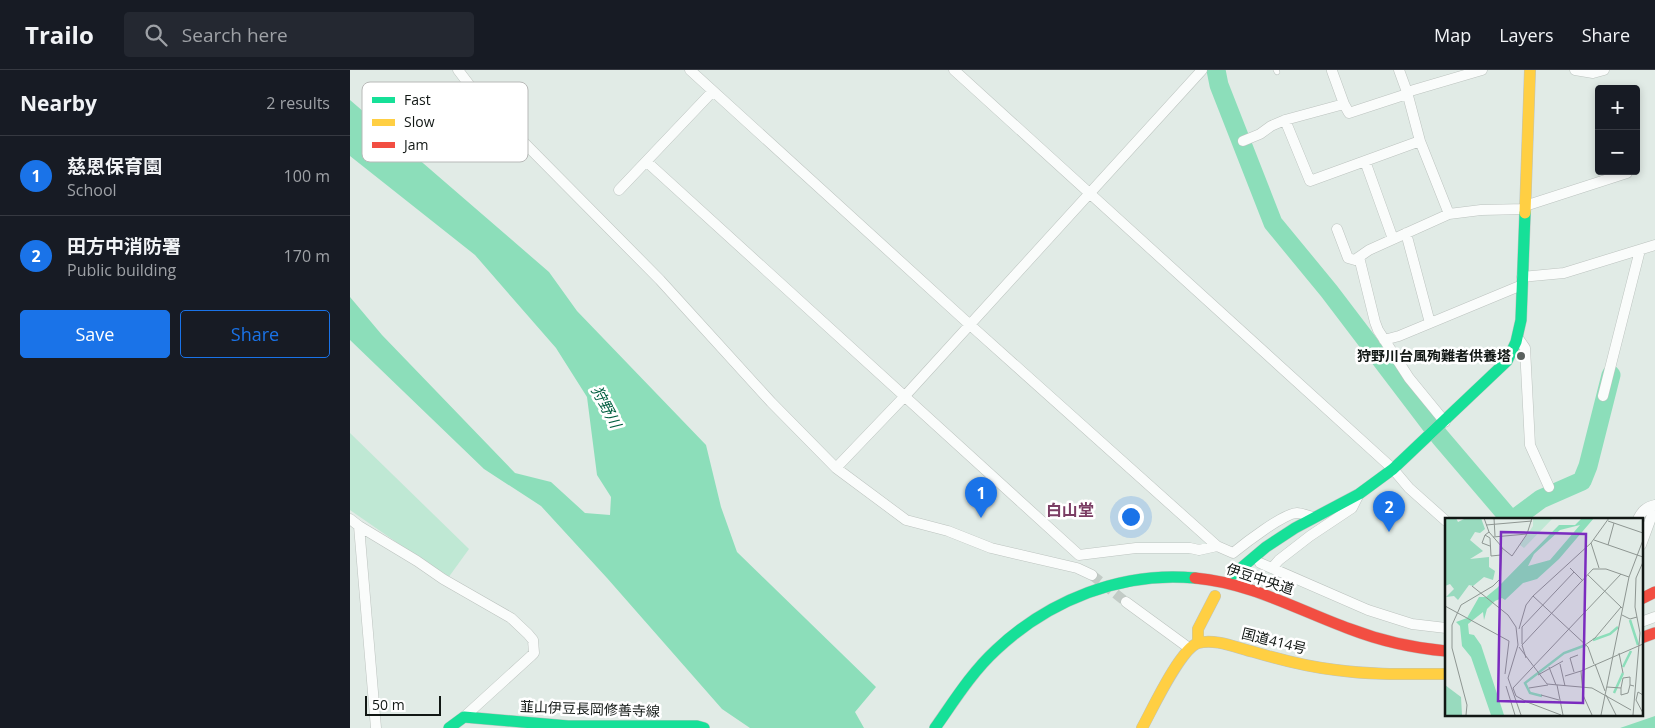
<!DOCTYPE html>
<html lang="en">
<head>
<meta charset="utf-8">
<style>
	body { margin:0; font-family:"Open Sans","Noto Sans JP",sans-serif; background:#242831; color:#f1f3f6 }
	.controls { position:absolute; right:15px; top:15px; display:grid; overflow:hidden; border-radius:5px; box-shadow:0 2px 8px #0003 }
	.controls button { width:45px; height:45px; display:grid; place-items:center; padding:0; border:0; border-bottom:1px solid #363941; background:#171b24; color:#f1f3f6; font:25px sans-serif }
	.scale { position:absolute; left:15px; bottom:12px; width:76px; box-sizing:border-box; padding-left:5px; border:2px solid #111714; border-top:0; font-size:14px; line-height:18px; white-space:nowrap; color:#111714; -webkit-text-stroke:4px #fff; paint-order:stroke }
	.you { position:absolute; left:780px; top:446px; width:18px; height:18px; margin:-12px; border:4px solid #fff; border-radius:50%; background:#1a73e8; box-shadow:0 0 0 8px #1a73e833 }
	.badge { display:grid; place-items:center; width:32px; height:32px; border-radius:50%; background:#1a73e8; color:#fff; font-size:16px; font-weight:700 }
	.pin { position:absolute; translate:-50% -41px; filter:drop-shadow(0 1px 2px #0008) }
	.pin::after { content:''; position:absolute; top:26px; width:18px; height:15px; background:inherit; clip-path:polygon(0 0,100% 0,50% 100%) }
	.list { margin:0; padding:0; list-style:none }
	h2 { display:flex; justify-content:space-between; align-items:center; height:65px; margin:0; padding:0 20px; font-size:21px }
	h2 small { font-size:16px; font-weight:400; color:#9ea1a6 }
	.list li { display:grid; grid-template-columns:32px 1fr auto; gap:15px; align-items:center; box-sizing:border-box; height:80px; padding:0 20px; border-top:1px solid #363941 }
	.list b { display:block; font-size:19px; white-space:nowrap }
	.list p { margin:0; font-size:16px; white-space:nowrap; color:#9ea1a6 }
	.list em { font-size:16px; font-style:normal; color:#9ea1a6 }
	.actions { display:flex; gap:10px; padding:15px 20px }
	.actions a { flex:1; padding:11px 0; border:1px solid #1a73e8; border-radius:5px; text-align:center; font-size:18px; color:#1a73e8 }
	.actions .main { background:#1a73e8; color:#fff }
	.icon { flex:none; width:28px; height:28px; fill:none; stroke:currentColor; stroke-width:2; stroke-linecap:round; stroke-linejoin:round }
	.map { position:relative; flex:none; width:1305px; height:658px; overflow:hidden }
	header { display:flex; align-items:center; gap:30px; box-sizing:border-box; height:70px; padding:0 25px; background:#171b24; border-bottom:1px solid #363941 }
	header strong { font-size:24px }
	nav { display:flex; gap:28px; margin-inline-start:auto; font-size:18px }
	.search { width:350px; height:45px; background:#242831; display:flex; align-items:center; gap:12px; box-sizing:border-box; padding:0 18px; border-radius:5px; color:#9ea1a6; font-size:19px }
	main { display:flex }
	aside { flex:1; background:#171b24 }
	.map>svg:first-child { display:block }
	.green { fill:#bfe8d4 }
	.water { fill:#8cdeba }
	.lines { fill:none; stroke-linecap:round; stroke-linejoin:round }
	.river { stroke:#8cdeba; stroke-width:19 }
	.street-tunnel { stroke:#c2cbc6; stroke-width:10; stroke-dasharray:10 5; stroke-linecap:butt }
	.lane-casing { stroke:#bcc3bf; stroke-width:6 }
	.street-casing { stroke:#bcc3bf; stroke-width:11 }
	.fast-casing { stroke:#bcc3bf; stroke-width:12 }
	.slow-casing { stroke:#bcc3bf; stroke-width:12 }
	.jam-casing { stroke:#bcc3bf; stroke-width:12 }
	.lane { stroke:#fafcfb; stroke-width:5 }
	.street { stroke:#fafcfb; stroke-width:10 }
	.fast { stroke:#16e098; stroke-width:11 }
	.slow { stroke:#ffcf43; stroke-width:11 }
	.jam { stroke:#f24e42; stroke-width:11 }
	.poi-dot { fill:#5a615e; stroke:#fff; stroke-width:2 }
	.labels { text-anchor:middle; stroke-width:5; stroke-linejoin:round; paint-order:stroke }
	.poi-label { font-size:14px; font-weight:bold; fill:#111714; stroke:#fff; text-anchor:end }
	.street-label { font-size:14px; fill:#111714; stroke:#fff }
	.water-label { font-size:15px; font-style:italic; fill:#005e3f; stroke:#fff }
	.quarter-label { font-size:16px; font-weight:bold; fill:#7b3d64; stroke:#fff }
	.inset-river { fill:none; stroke:#8cdeba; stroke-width:2.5 }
	.inset-road { fill:none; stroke:#8e9692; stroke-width:1 }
	.view { fill:#7b2cbf; fill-opacity:0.15; stroke:#7b2cbf; stroke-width:2.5 }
	.inset-edge { fill:none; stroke:#111714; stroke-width:2.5 }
	.key { fill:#fff; stroke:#b8b9b8; stroke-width:1 }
	.key-label { font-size:14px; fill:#111714 }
</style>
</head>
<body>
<header>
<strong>Trailo</strong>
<div class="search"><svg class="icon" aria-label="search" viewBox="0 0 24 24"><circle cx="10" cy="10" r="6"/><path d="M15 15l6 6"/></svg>Search here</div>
<nav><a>Map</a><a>Layers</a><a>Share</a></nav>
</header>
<main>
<aside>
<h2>Nearby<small>2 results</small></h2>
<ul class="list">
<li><span class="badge">1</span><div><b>慈恩保育園</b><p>School</p></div><em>100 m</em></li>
<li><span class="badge">2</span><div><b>田方中消防署</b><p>Public building</p></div><em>170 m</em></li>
</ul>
<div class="actions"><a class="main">Save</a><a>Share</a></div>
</aside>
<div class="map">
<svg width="1305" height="658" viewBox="0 0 1305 658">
	<rect width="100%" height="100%" fill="#e1ebe6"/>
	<!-- green -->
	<path class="green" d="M0,363l119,116 -21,29 -98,-68z"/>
	<!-- water -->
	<path class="water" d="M0,30l199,172 28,39 129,134 15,62 16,45 139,135 -21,25 9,16h-114l-28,-19 -115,-131 -66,-72 -57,-37 -134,-129v-43l32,38 133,138 36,9 34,31 25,2 1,-18 -14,-22 -10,-78 -31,-49 -81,-93 -125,-99z
		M1305,646v12h-35z"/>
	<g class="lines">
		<!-- river -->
		<path class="river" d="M866,0l3,15 54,138 56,68 111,146 70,82
			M1164,449l27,-20 41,-18 6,-15 23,-91"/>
		<!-- street-tunnel -->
		<path class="street-tunnel" d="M742,505l34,27"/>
		<defs>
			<path id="lane" d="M926,0l1,2"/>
			<path id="street" d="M108,0l19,25 183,185 111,122 65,66 70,52 42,11 43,17 86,20 15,7
				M340,0l279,254 248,222 16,7c11,-9 51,-40 64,-40 5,0 11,3 16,4
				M604,0l439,399 16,19 37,33
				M1049,0l8,22 75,-22
				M1225,0l18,3 11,-3
				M982,1l12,33 5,9 58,-19
				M1057,22l13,49 29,73
				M935,50l25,61 110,-40
				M893,71l17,-7 11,-8 14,-6 59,-16
				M1015,91l28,78
				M297,92l432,393 57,-7h54l9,2 18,-4
				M269,120l94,-99
				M1175,136l102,-33
				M987,159l11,29 7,2 4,-3 16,65 3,8 31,48 36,44
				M1056,163l24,90
				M1009,187l10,-7 80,-36 32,-4 44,-1
				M1172,207l42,-4 91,-28
				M1168,268l7,10 5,97 19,42
				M1034,270l15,-4 123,-51
				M1253,326l37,-146
				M486,398l68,-71 298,-327
				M0,449l9,7 17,202
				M1288,449c4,-8 8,-12 17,-14
				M9,456l58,35 26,18 68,39 17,16 5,6 1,13 -3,3 -67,61
				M1291,475l14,-38
				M910,493l108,47 44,14 34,4
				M922,498l7,-8 31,-24 42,-28 7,-14
				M776,532l63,46
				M1291,552l14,-5"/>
			<path id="fast" d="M884,504l32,-27 29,-19 64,-34 34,-25 114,-108 9,-19 5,-22 4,-107
				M99,658l15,-11 104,9h129l7,2
				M585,658c19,-27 37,-56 61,-78 53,-50 126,-79 199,-72"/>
			<path id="slow" d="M1175,143l5,-143
				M848,573v-14l17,-33
				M792,658c10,-18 38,-79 56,-85 17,-5 39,5 56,9 27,8 54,15 82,18 36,5 73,4 110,4"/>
			<path id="jam" d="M845,508c56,5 103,32 155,51 31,12 63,19 96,22
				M1291,529l14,-7
				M1291,568l14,-5"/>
		</defs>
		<!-- lane casing -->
		<use href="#lane" class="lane-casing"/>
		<!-- street casing -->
		<use href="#street" class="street-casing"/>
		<!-- fast casing -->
		<use href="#fast" class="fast-casing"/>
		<!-- slow casing -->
		<use href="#slow" class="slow-casing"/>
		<!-- jam casing -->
		<use href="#jam" class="jam-casing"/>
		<!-- lane -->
		<use href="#lane" class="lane"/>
		<!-- street -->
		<use href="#street" class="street"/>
		<!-- fast -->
		<use href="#fast" class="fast"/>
		<!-- slow -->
		<use href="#slow" class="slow"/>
		<!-- jam -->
		<use href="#jam" class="jam"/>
	</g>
	<!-- markers -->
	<circle class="poi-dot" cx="1171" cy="286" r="5"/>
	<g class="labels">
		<!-- poi labels -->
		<g class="poi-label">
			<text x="1161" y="291">狩野川台風殉難者供養塔</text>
		</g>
		<!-- street labels -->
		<g class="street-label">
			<text transform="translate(910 509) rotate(18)" y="5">伊豆中央道</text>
			<text transform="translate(924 571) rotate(14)" y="5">国道414号</text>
			<text transform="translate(240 639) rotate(2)" y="5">韮山伊豆長岡修善寺線</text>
		</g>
		<!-- water labels -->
		<g class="water-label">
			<text transform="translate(256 337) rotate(62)" y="5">狩野川</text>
		</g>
		<!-- quarter labels -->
		<g class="quarter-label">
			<text x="720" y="446">白山堂</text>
		</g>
	</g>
	<!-- overview -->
	<g transform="translate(1095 448)">
		<rect width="198" height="198" fill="#e1ebe6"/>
		<path d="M88,0h20l-29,30 -4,-3 13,-19z" fill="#bfe8d4"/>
		<path d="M0,0h11l2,4 8,-4h15l4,11 -5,4 -5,-1 -5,8 13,11 -13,8 19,-2v10l6,4 -2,9 -9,-3 -11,9 -4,-1 -11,15 -4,-4 -8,1 8,-8 -4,-5 -5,2zM0,167l16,12 1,18h-17z" fill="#98dabe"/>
		<path d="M137,0h12l-35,41 -22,20 -14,4 -18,17 -3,-2 -7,3 -8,8 -3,11 -1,-8 -15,12 1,10 5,1 7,10 23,70h-13l-20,-58 -9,-11 -2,-20 -4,-4 11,-4 12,-21h7l11,-9 62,-63h16zM135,7l-30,35 -22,6 6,-12 26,-24z" fill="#8cdeba" fill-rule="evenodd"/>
		<path class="inset-river" d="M185,102l8,25M148,122l17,-6 8,-7M178,149l8,-16M169,175l9,-20M97,178l-12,-3 -5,-10 39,-30 22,-8"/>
		<path class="inset-road" d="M49,0l1,18M163,3l35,12M41,7l46,-4M44,14l-4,3 5,3 1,18 10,-1M40,17l-3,8 8,3M48,19l34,-3 5,-16M149,22l49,17M146,25l8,25M163,27l6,-22M57,30l10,8 15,-22M125,50l13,13M143,57l34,33M27,68l36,29 8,12 2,18 -10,33 13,37M88,78l55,51 6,17M0,88l64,35 -4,33M177,97l8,4 7,-2M74,111l7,-24 7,-9 58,-53 18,-25M77,126v-17l52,-55M140,127l10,-7 26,-31M74,129l28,37 45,4 39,22M174,135l4,20M81,140l-4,-13 71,-76h13l23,8M115,146l5,22M150,146l10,27M104,149l7,18M129,154l-4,-14 8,-3M93,157l25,-14M120,158l16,-5M112,167l6,30M61,168l9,29M162,169l14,1 2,-10 7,-1v8l4,1M84,170l19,-3M176,170v7l7,-2 2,-8M96,177l18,5M161,177l10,20M198,177l-5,-3 -2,8 7,13M82,184l-11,-6 -3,-8 108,-114M82,184l34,13M21,197l1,-10 -15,-57v-23l9,-20 32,-19 7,-7 2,-32 -13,-15 -5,-14M147,197l-9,-20 -2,-24 62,-27M156,197l28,-138 14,-37M188,197l7,-82 -5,-26 1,-29 7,-16"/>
		<path class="view" d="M56,14l85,2 -3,169 -85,-2z"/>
		<rect width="198" height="198" class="inset-edge"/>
	</g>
	<!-- legend -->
	<rect x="12" y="12" width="166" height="80" rx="8" class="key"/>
	<rect x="22" y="27" width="23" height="6" fill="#16e098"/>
	<rect x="22" y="49" width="23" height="7" fill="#ffcf43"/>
	<rect x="22" y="72" width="23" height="6" fill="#f24e42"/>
	<g class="key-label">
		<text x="54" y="35">Fast</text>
		<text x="54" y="57">Slow</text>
		<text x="54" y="80">Jam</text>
	</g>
</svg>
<div class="controls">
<button>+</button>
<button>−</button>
</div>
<div class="scale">50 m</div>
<div class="you"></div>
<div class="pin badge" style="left:631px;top:448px">1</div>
<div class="pin badge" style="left:1039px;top:462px">2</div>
</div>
</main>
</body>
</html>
